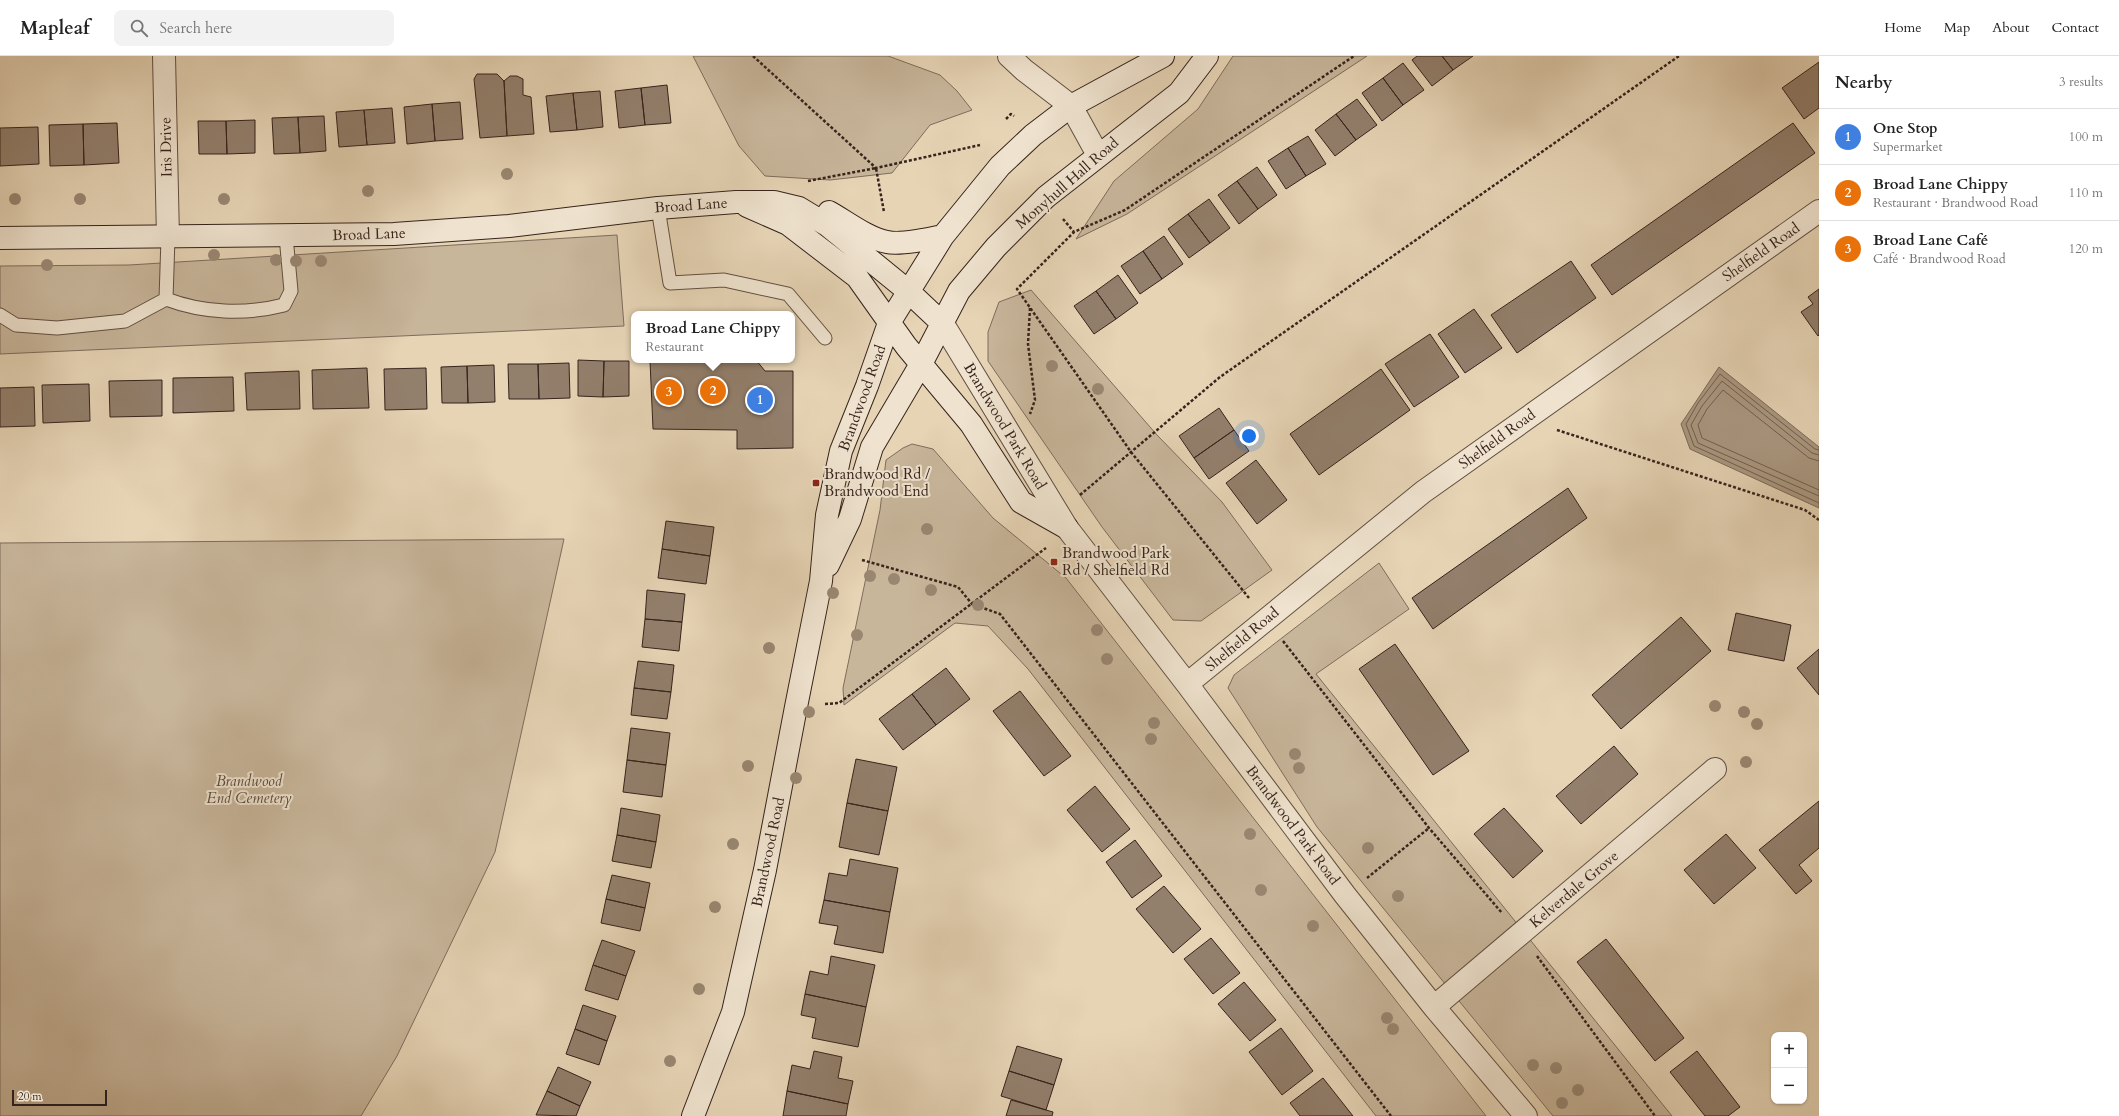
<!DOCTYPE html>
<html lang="en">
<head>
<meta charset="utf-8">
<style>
	body { margin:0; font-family:Cardo,serif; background:#f2f2f2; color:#222 }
	.controls { position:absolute; right:12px; bottom:12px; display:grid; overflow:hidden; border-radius:8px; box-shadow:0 1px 3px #0004 }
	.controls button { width:36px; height:36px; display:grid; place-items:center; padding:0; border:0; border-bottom:1px solid #e0e0e0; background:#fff; color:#222; font:20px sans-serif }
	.scale { position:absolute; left:12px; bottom:10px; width:95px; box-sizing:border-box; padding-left:4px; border:2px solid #36231c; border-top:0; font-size:11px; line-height:14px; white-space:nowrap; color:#36231c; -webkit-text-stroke:3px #efe3cf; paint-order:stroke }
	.you { position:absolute; left:1249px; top:380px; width:14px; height:14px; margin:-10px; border:3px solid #fff; border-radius:50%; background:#1a73e8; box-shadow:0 0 0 6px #1a73e833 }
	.badge { display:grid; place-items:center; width:26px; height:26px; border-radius:50%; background:#2563eb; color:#fff; font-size:13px; font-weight:700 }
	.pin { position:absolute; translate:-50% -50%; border:2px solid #fff; box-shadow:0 1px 4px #0006 }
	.popup { position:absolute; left:631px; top:255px; width:164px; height:52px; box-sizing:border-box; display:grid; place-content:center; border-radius:8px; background:#fff; filter:drop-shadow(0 1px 3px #0005); font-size:13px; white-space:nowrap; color:#767676 }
	.popup b { font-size:15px; color:#222 }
	.popup::after { content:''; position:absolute; left:50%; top:100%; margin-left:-8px; border:8px solid transparent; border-top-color:#fff }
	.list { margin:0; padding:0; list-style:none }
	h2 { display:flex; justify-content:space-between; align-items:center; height:52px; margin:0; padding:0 16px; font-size:17px }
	h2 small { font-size:13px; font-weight:400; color:#767676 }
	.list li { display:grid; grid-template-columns:26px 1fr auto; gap:12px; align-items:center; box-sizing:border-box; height:56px; padding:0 16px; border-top:1px solid #e0e0e0 }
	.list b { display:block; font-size:15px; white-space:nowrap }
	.list p { margin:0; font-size:13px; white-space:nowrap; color:#767676 }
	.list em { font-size:13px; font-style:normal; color:#767676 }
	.icon { flex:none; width:22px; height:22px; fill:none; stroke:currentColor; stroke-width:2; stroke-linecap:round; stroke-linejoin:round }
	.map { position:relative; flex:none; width:1819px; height:1060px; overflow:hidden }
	header { display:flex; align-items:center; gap:24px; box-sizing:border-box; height:56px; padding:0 20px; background:#fff; border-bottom:1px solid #e0e0e0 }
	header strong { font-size:19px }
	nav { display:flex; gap:22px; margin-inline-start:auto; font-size:14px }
	.search { width:280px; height:36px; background:#f2f2f2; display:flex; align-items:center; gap:10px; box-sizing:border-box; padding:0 14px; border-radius:8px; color:#767676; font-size:15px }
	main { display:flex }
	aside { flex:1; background:#fff }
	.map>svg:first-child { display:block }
	.green { fill:#c8b69b; stroke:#7f6c5c }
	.water { fill:#aa9881; stroke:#7c6959 }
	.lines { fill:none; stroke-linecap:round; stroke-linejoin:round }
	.shore { stroke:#705e4e; stroke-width:1 }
	.building { fill:#927f6c; stroke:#36231c }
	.lane-casing { stroke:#624f42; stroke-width:15 }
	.street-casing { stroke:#624f42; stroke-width:24 }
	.secondary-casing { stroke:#36231c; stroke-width:24 }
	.path { stroke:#36231c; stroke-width:2.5; stroke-dasharray:3 2; stroke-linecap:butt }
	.lane { stroke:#efe3cf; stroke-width:13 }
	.street { stroke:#efe3cf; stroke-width:22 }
	.secondary { stroke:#efe3cf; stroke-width:22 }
	.tree { fill:#998772 }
	.poi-dot { fill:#8f2418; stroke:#efe3cf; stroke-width:1.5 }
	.labels { text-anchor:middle; stroke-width:4; stroke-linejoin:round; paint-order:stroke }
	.street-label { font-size:15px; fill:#36231c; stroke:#efe3cf }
	.poi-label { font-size:15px; fill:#36231c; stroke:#efe3cf; text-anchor:start }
	.park-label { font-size:15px; font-style:italic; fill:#5a483c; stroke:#efe3cf }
</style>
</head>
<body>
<header>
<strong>Mapleaf</strong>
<div class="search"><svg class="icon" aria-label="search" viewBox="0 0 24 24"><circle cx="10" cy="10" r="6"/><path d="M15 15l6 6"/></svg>Search here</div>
<nav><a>Home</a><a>Map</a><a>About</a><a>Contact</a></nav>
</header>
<main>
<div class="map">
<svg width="1819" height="1060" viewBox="0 0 1819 1060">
	<rect width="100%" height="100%" fill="#e6d4b5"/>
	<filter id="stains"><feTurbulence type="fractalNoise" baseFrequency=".005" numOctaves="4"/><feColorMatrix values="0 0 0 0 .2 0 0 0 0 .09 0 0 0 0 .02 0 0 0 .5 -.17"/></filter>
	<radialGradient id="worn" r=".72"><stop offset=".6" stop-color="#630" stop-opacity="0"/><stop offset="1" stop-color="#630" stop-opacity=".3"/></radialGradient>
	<!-- green -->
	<path class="green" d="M693,0h195l52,19 17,16 15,19 -42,15 -38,48 -62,7 -65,-4 -26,-30z
		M1233,0h134l-240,158 -51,25 38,-58 84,-72z
		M617,179l7,91 -624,28v-88l129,-1z
		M1031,234l126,145 65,67 50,68 -71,51 -28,-1 -71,-93 -114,-166v-29l11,-30z
		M912,388l21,5 60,69 73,60 420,538h-110l-348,-447 -40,-43 -33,-3 -111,82 -1,-17 37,-178 6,-50 17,-12z
		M564,483l-69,313 -98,204 -36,60h-361v-573z
		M1379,507l30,46 -93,65 356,442h-119l-236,-289 -89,-139 6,-13z"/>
	<!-- water -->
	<path class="water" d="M1719,311l100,80v61l-129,-59 -9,-25z"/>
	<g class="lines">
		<!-- shore -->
		<path class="shore" d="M1819,394l-4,-1 -95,-75 -22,29 -12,21 8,22 125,57
			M1819,399l-7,-2 -90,-72 -20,25 -11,19 7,18 121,53
			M1819,405l-10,-3 -86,-68 -16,19 -9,16 4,13 117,52"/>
	</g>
	<!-- building -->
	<path class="building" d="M1417,0h25l11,14 -21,16 -20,-26z
		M1442,0h31l-20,14z
		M1819,6v46l-15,11 -22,-31z
		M1403,7l21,27 -21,15 -20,-27z
		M477,18h20l7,7 3,55 -27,2 -6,-59z
		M510,20h7l6,3v16l8,2 3,37 -27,2 -3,-55z
		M1383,22l20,27 -21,16 -20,-28z
		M667,29l4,38 -26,2 -4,-37z
		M641,32l4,37 -26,3 -4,-37z
		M600,35l3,36 -26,3 -4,-37z
		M573,37l4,37 -27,2 -4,-36z
		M1357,43l20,26 -21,15 -20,-26z
		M460,46l3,37 -28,2 -3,-37z
		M432,48l3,37 -28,3 -3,-37z
		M392,52l3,35 -28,2 -3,-35z
		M364,54l3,35 -28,2 -3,-35z
		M1336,58l20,26 -21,16 -20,-26z
		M324,60l2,35 -26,2 -2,-36z
		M298,61l2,36 -26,1 -2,-36z
		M255,64v33l-28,1 -1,-33z
		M198,65h28l1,33h-28z
		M117,67l2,40 -35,2 -1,-41z
		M1793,67l22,30 -203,142 -21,-30z
		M83,68l1,41 -34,1 -1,-41z
		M38,71l1,37 -39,2v-38z
		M1308,80l18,28 -20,12 -18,-28z
		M1288,92l18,28 -20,13 -18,-28z
		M1257,111l20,28 -19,14 -21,-28z
		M1237,125l21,28 -19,15 -21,-29z
		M1209,143l21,29 -20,15 -22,-29z
		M1188,158l22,29 -21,15 -21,-29z
		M1164,180l19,28 -21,15 -19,-28z
		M1143,195l19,28 -22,15 -19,-28z
		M1571,205l25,37 -79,55 -26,-38z
		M1118,219l20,28 -22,16 -20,-28z
		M1819,233v46l-1,1 -17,-24 12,-8 -5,-7z
		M1096,235l20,28 -22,15 -20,-28z
		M1474,253l28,39 -37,25 -27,-39z
		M1430,278l29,43 -45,30 -29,-43z
		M578,304l26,1 -1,36 -25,-1z
		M756,304l9,11h28v77l-56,1v-19l-84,-1 -3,-68z
		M604,305h25v35l-26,1z
		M569,307l1,35 -31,1 -1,-35z
		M508,308h30l1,35h-30z
		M494,309l1,37 -27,1 -1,-37z
		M467,310l1,37h-26l-1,-36z
		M367,312l2,40 -56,1 -1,-39z
		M426,312l1,41 -42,1 -1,-41z
		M1381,313l29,41 -91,65 -29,-41z
		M299,315l1,38 -53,1 -2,-37z
		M233,321l1,34 -61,2v-35z
		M162,324v36l-52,1 -1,-36z
		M89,328l1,37 -47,2 -1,-38z
		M34,331l1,39 -35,1v-39z
		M1219,352l15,22 -40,28 -15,-22z
		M1234,374l15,21 -40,28 -15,-21z
		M1256,404l31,40 -30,24 -31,-41z
		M1568,432l19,30 -154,111 -21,-31z
		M666,465l48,6 -4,29 -48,-7z
		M662,493l48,7 -4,28 -48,-6z
		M647,534l38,4 -3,28 -37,-3z
		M1736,557l55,12 -7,36 -56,-11z
		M1681,561l30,34 -90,78 -29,-34z
		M645,563l37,3 -3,29 -37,-4z
		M1395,588l74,107 -36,24 -74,-106z
		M1819,593v46l-22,-27z
		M638,605l36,4 -3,27 -37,-4z
		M946,612l24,31 -34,26 -24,-31z
		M634,632l37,4 -4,27 -36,-4z
		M1020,635l51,65 -27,20 -51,-65z
		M912,638l24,31 -33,25 -24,-31z
		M631,672l39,5 -4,32 -39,-5z
		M1614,690l24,28 -57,50 -25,-28z
		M856,703l41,8 -9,44 -41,-8z
		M627,704l39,5 -4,32 -39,-5z
		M1095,730l35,43 -28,23 -35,-42z
		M1819,745v47l-20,17 13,16 -16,13 -37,-44z
		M847,747l41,8 -9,44 -40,-8z
		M621,752l39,7 -4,27 -39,-7z
		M1504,752l39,43 -30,27 -39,-44z
		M1726,778l30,34 -42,36 -30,-34z
		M617,779l39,7 -5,26 -39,-7z
		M1135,784l27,36 -30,22 -26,-36z
		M850,803l48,9 -8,44 -66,-12 5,-27 18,3z
		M612,819l38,8 -5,25 -39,-9z
		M1164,830l37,43 -28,24 -37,-44z
		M606,843l39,9 -5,23 -39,-8z
		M824,844l66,12 -7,41 -49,-9 4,-18 -19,-3z
		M1211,882l29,35 -27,21 -29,-35z
		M1606,883l78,99 -29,23 -78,-99z
		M602,884l33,11 -9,25 -33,-11z
		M831,900l44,9 -9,42 -61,-13 5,-23 18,4z
		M593,909l33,11 -8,24 -33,-10z
		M1244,926l32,38 -26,21 -32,-37z
		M805,938l61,13 -8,40 -46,-9 4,-20 -15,-3z
		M583,949l33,11 -9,25 -32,-12z
		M1281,972l32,43 -31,24 -33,-43z
		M575,973l32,12 -8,24 -33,-11z
		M1017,990l45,13 -8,26 -45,-14z
		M814,995l28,6 -4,21 15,3 -5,23 -61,-13 5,-26 18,4z
		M1697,995l43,56 -12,9h-23l-35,-44z
		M558,1011l33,15 -11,24 -33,-15z
		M1009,1015l45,14 -8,25 -45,-14z
		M1323,1022l30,38h-53l-10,-13z
		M547,1035l33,15 -4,10 -40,-1z
		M787,1035l61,13 -2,12h-63z
		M1011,1044l42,12 -1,4h-46z"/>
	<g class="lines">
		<defs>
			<path id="lane" d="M658,152l12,75 54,-3 64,14 37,44
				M166,243c37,14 79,16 118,6l7,-14 -5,-55
				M0,259l16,10 41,3 68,-7 41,-22 2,-61"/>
			<path id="street" d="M164,0l4,182
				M1009,0l15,14 47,36 27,49
				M943,268l124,204 120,156 158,211 89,112 92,109
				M1187,628l236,-192 396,-281
				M1434,951l281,-238"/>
			<path id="secondary" d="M747,150l41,18 69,53 49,69 65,78 50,78 46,26
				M829,156c18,10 38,26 58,30 13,3 42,-3 56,-6
				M0,182l394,-4 115,-8 149,-18 78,-6h38l25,6 28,17 81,66 35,33
				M828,509l22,-46 22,-72 49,-83 38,-73 37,-44 50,-50 133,-104 28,-37
				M693,1060l40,-104 32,-142 31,-163 25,-126 6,-66 14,-64 26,-65 22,-63 54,-87 57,-70 33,-31 38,-29 92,-50"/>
		</defs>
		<!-- lane casing -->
		<use href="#lane" class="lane-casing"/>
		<!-- street casing -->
		<use href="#street" class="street-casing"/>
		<!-- secondary casing -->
		<use href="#secondary" class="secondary-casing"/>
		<!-- path -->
		<path class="path" d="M753,0l123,112 104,-23
			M1006,63l5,-5 3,2
			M808,125l68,-13 8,44
			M1063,163l11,13
			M1030,252l-2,36 7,56 -5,14
			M1557,374l248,80 14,10
			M1080,439l140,-118 459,-321
			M862,504l96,27 14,17 28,10 391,502
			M1249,542l-118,-146 -114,-163 57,-57 51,-22 229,-154
			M1283,585l146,187 73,85
			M825,648l14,-1 207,-155
			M1367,822l62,-50
			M1537,900l118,160"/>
		<!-- lane -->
		<use href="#lane" class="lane"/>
		<!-- street -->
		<use href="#street" class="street"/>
		<!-- secondary -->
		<use href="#secondary" class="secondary"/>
	</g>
	<!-- trees -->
	<g class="tree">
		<circle cx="507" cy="118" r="6"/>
		<circle cx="368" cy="135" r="6"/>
		<circle cx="15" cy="143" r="6"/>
		<circle cx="80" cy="143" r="6"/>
		<circle cx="224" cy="143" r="6"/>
		<circle cx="214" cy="199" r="6"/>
		<circle cx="276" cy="204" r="6"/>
		<circle cx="296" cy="205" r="6"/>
		<circle cx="321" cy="205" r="6"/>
		<circle cx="47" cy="209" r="6"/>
		<circle cx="1052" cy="310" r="6"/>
		<circle cx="1098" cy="333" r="6"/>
		<circle cx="927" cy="473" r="6"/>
		<circle cx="870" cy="520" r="6"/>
		<circle cx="894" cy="523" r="6"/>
		<circle cx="931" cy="534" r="6"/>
		<circle cx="833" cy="537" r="6"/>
		<circle cx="978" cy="549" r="6"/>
		<circle cx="1097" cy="574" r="6"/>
		<circle cx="857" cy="579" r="6"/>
		<circle cx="769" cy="592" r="6"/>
		<circle cx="1107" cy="603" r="6"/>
		<circle cx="1715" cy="650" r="6"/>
		<circle cx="809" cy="656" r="6"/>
		<circle cx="1744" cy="656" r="6"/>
		<circle cx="1154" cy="667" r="6"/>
		<circle cx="1757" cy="668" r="6"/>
		<circle cx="1151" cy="683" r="6"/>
		<circle cx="1295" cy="698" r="6"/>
		<circle cx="1746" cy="706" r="6"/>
		<circle cx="748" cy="710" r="6"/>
		<circle cx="1299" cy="712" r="6"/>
		<circle cx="796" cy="722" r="6"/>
		<circle cx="1250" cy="778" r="6"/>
		<circle cx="733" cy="788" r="6"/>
		<circle cx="1368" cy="792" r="6"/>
		<circle cx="1261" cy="834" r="6"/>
		<circle cx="1398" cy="840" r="6"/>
		<circle cx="715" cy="851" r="6"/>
		<circle cx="1313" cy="870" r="6"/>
		<circle cx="699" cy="933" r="6"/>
		<circle cx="1387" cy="962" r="6"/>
		<circle cx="1393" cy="973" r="6"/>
		<circle cx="670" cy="1005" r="6"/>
		<circle cx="1533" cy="1009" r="6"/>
		<circle cx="1556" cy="1012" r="6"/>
		<circle cx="1578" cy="1034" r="6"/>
		<circle cx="1562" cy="1047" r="6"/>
	</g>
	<!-- markers -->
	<g class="poi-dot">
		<rect x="812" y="423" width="8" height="8" rx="2"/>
		<rect x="1050" y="502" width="8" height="8" rx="2"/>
	</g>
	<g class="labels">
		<!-- street labels -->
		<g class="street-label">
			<text transform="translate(166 91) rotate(-91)" y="5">Iris Drive</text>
			<text transform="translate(1067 127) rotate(-41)" y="5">Monyhull Hall Road</text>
			<text transform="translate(691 149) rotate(-4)" y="5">Broad Lane</text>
			<text transform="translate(369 178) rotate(-2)" y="5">Broad Lane</text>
			<text transform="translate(1761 196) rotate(-35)" y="5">Shelfield Road</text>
			<text transform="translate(862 342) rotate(-70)" y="5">Brandwood Road</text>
			<text transform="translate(1005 370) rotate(59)" y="5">Brandwood Park Road</text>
			<text transform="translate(1497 383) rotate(-36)" y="5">Shelfield Road</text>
			<text transform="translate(1242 583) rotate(-40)" y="5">Shelfield Road</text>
			<text transform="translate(1293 769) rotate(53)" y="5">Brandwood Park Road</text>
			<text transform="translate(768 796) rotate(-78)" y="5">Brandwood Road</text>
			<text transform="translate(1574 833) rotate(-40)" y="5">Kelverdale Grove</text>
		</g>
		<!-- poi labels -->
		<g class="poi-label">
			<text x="824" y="423">Brandwood Rd /<tspan x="824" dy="17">Brandwood End</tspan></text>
			<text x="1062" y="502">Brandwood Park<tspan x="1062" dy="17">Rd / Shelfield Rd</tspan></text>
		</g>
		<!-- park labels -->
		<g class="park-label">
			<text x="249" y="730">Brandwood<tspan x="249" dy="17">End Cemetery</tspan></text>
		</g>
	</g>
	<rect width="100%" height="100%" filter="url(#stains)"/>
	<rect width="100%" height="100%" fill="url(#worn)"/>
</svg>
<div class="controls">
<button>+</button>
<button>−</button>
</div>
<div class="scale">20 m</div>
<div class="you"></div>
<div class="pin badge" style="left:760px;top:344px;background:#3f7fe0">1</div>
<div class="pin badge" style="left:713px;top:335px;background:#e8710a">2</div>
<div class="popup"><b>Broad Lane Chippy</b>Restaurant</div>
<div class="pin badge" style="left:669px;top:336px;background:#e8710a">3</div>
</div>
<aside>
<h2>Nearby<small>3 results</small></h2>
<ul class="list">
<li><span class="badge" style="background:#3f7fe0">1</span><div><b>One Stop</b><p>Supermarket</p></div><em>100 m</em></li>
<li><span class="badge" style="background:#e8710a">2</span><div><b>Broad Lane Chippy</b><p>Restaurant · Brandwood Road</p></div><em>110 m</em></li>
<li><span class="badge" style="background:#e8710a">3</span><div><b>Broad Lane Café</b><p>Café · Brandwood Road</p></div><em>120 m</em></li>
</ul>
</aside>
</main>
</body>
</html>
